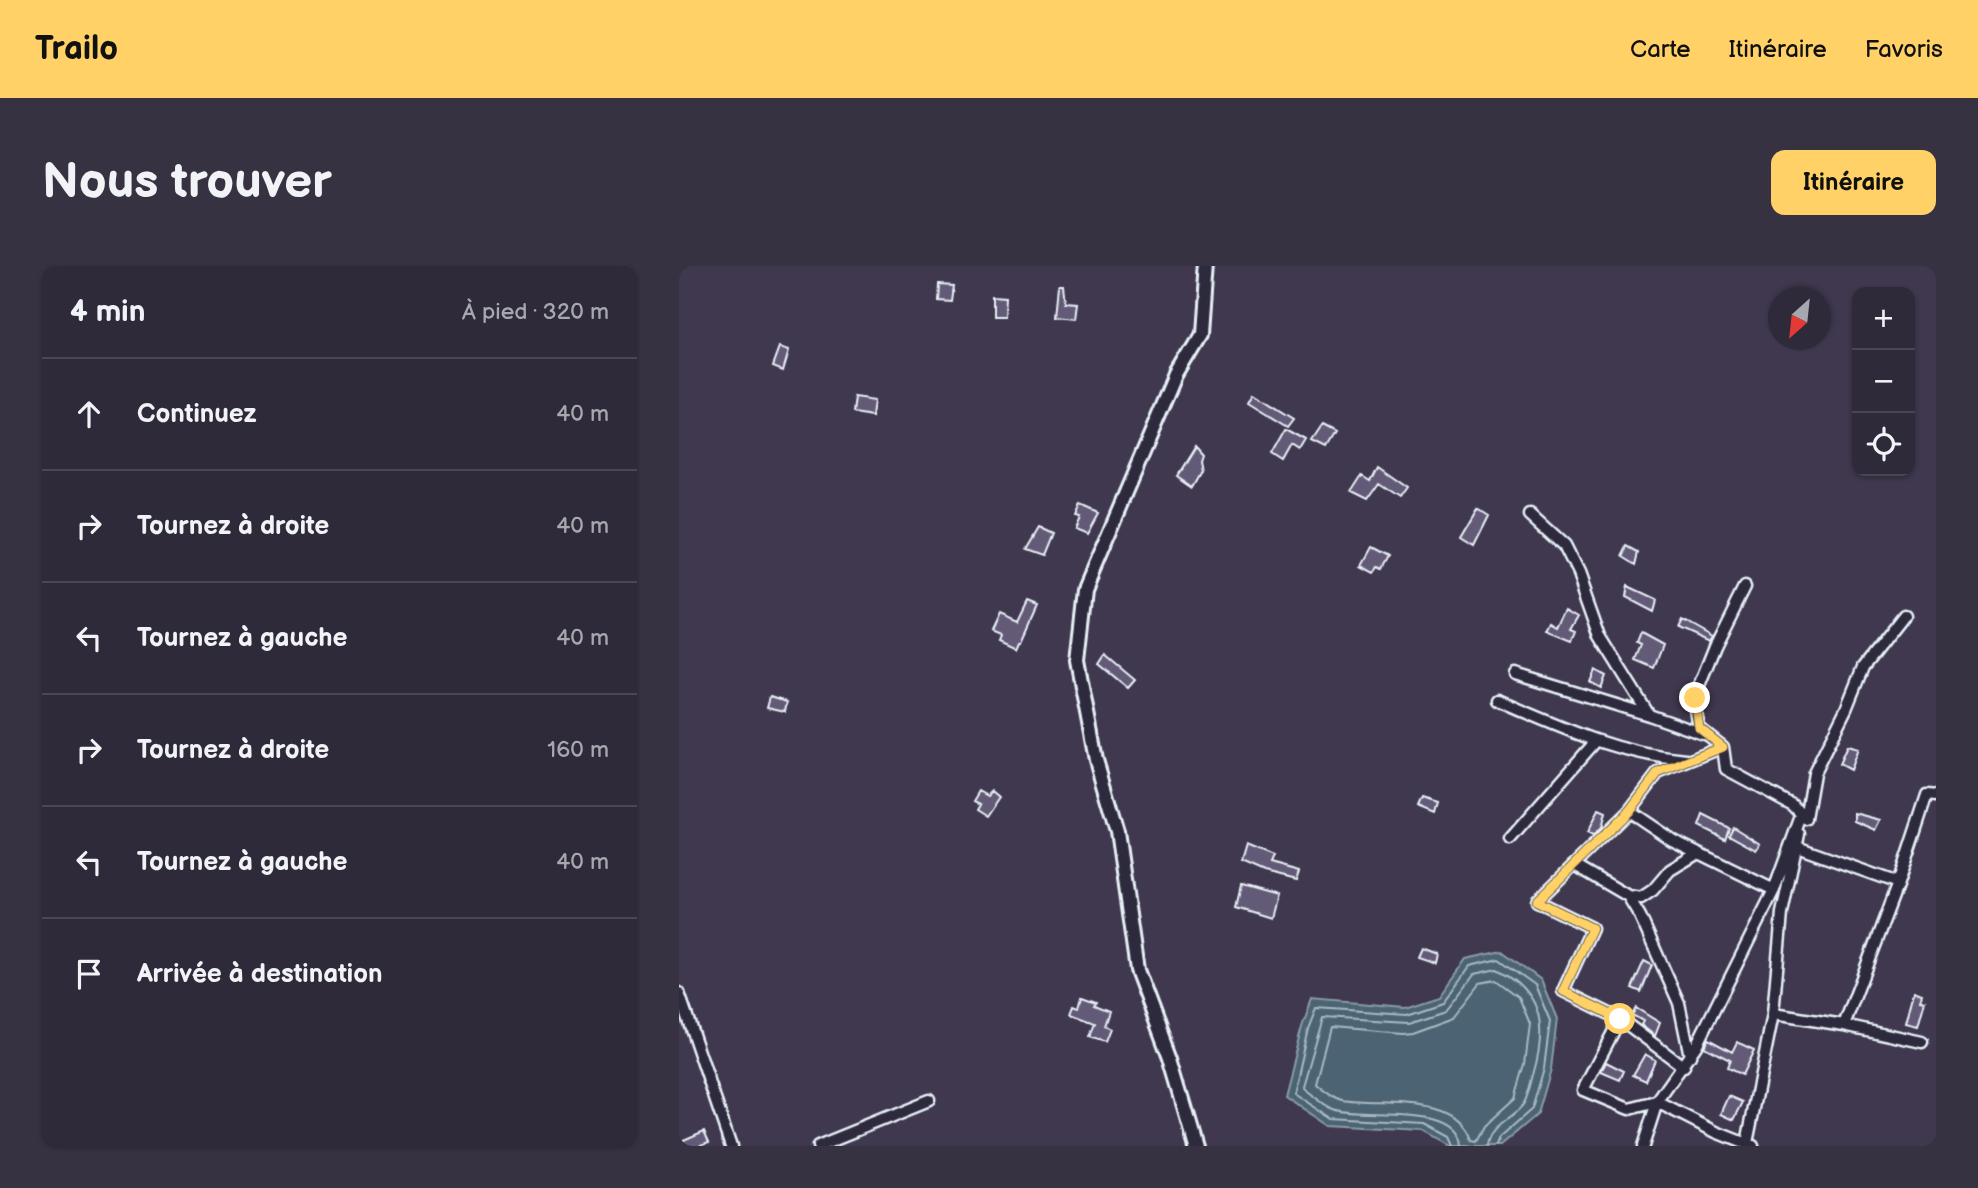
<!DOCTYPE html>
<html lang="fr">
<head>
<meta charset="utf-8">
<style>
	body { margin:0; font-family:"Balsamiq Sans",sans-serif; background:#373242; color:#f1f3f6 }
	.controls { position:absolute; right:21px; top:21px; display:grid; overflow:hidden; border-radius:14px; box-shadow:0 2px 5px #0004 }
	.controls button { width:63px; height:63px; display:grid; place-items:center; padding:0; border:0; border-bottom:2px solid #4a4654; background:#2f2a3a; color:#f1f3f6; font:35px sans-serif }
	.compass { position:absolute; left:1089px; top:21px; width:63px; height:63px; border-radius:50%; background:#2f2a3a; box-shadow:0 2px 5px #0004; rotate:207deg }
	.stop { position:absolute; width:21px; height:21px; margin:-16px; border:5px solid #ffd166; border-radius:50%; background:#fff }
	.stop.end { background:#ffd166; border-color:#fff; box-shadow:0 2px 7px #0008 }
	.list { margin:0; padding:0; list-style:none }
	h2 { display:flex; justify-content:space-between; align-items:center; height:91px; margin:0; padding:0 28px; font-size:30px }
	h2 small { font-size:23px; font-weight:400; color:#a7a7af }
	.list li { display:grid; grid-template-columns:46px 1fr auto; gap:21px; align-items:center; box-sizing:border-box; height:112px; padding:0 28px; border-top:2px solid #4a4654 }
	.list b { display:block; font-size:26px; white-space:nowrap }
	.list em { font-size:23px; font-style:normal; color:#a7a7af }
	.icon { flex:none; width:38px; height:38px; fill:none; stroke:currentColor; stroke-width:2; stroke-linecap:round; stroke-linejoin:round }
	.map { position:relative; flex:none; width:1257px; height:880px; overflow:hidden; border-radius:14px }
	header { display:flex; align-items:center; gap:42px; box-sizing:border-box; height:98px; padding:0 35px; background:#ffd166; color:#111 }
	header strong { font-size:33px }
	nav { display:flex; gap:38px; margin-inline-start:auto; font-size:24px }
	.intro { display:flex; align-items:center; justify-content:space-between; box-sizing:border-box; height:168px; padding:0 42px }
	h1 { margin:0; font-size:49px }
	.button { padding:18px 32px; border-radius:14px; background:#ffd166; color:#111; font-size:24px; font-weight:700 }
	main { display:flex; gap:42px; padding:0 42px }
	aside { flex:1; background:#2f2a3a; border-radius:14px; box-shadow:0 2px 5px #0004 }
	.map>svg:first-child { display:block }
	.water { fill:#4b6473; stroke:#8a9ca8; stroke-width:2 }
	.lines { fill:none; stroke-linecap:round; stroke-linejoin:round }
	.shore { stroke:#a9b9c3; stroke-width:2 }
	.building { fill:#645a77; stroke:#e8f1f8; stroke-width:2 }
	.street-casing { stroke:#e8f1f8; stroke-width:15 }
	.secondary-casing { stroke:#e8f1f8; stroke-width:18 }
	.street { stroke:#2f2a3d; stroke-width:10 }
	.secondary { stroke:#2f2a3d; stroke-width:12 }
	.route { stroke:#ffd166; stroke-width:9 }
</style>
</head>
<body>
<header>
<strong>Trailo</strong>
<nav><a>Carte</a><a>Itinéraire</a><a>Favoris</a></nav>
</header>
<div class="intro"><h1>Nous trouver</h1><a class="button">Itinéraire</a></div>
<main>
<aside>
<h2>4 min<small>À pied · 320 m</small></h2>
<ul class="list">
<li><svg class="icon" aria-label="ahead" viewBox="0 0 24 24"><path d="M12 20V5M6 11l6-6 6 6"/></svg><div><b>Continuez</b></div><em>40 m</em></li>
<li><svg class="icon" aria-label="right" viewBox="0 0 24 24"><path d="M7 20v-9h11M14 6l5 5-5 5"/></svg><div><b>Tournez à droite</b></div><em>40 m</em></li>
<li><svg class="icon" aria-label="left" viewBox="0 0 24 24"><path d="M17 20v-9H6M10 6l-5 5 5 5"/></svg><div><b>Tournez à gauche</b></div><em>40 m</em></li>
<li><svg class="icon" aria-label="right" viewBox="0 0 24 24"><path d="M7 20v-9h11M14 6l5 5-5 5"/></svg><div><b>Tournez à droite</b></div><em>160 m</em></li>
<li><svg class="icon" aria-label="left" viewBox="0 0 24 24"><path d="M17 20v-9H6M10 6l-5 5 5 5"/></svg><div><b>Tournez à gauche</b></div><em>40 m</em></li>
<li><svg class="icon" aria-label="arrive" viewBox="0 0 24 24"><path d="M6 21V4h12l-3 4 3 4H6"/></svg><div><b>Arrivée à destination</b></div></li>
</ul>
</aside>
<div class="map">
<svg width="1257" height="880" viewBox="0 0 1257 880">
	<rect width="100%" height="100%" fill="#3f384e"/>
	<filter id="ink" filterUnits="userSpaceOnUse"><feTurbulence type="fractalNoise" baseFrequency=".0143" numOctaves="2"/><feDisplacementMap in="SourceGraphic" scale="14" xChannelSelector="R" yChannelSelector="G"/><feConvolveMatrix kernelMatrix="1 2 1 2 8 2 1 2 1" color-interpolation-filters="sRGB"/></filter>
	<g filter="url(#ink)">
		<!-- water -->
		<path class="water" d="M823,685l39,29 16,39 -6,50 -13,45 -38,32h-50l-27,-15 -93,-5 -46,-31 18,-69 10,-27 93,8 34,-11 26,-37z"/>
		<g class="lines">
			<!-- shore -->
			<path class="shore" d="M817,714l23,17 11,27 -5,40 -10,34 -31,28 -8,15 -5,-1c-16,-48 -89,-32 -128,-39 -10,-2 -21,-11 -28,-17l15,-57 73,6 10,-1 41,-15 26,-34z
				M773,880l-4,-9 -24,-13 -91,-5 -40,-26 15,-65 8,-20 91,6 36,-12 26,-36 30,-7 36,26 15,36 -6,47 -12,41 -33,29 -3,8
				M782,880c-3,-45 -98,-25 -126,-36 -11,-4 -22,-14 -32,-21l-1,-3 20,-69 87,5 37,-12 28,-36 23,-5c47,23 50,59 36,106 -3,9 -5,24 -11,31 -11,14 -33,20 -35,40"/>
		</g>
		<!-- building -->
		<path class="building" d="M258,18l15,1 -2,15 -14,-1z
			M381,20h4l2,17 12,1 -2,15 -19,-2z
			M313,29l13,1 -1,21h-12z
			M101,81l9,3 -6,20 -10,-4z
			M575,127l40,25 -6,8 -39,-24z
			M175,131l21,3 -2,16 -21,-3z
			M643,161l13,7 -9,15 -14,-7z
			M607,163l20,11 -6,10 -8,-5 -9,16 -11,-7z
			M515,180l7,8 -2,6 2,10 -9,16 -16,-11z
			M698,201l30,21 -7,10 -21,-14 -12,17 -16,-8 11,-17 8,5z
			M401,239l18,8 -11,20 -13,-5 5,-11 -4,-1z
			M799,242l11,7 -15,30 -13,-8z
			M359,261l13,6 -9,22 -17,-6z
			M949,280l11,6 -3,12 -13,-8z
			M692,281l17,9 -7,13 -4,-2 -3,5 -13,-7z
			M948,321l28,13 -3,11 -27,-14z
			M348,335l10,4 -16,36h-2l-3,7 -17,-8 2,-5 -10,-4 8,-17 18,8z
			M888,342l12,7 -8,14 5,2 -4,10 -25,-10 4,-8 7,4z
			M1003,353l30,17 -3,5 -31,-14z
			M962,367l22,12 -9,23 -19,-8 6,-15 -4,-2z
			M426,389l30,25 -7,8 -29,-24z
			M916,404l11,6 -5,12 -11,-6z
			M91,431l17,5 -2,10 -18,-4z
			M1168,480l11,3 -8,21 -11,-6z
			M299,525l9,5 5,-5 7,6 -13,19 -11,-7 3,-5 -6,-3z
			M743,532l16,5 -3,11 -17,-7z
			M919,544l7,3 -4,15 -8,8 -6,-3z
			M1176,547l26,7 -5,10 -21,-9z
			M1024,549l26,13 -4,11 -26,-13z
			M1054,561l27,17 -4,6 -27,-15z
			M567,580l27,11 -3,7 29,8 -3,9 -32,-8 -23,-10z
			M562,620l36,10 -6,22 -35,-11z
			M742,682l16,6 -2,9 -18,-6z
			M965,695l8,4 -11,27 -9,-4z
			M1235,725l8,3 -2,6 5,1 -7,25 -12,-3z
			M403,731l14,5 -2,3 15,6 -5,15 6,3 -5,13 -15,-5 5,-14 -24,-9 3,-8 5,2z
			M957,742l24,15 -5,13 -14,-11 2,-4 -11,-6z
			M1029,773l24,13 5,-10 17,8 -12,25 -15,-7 3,-8 -26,-13z
			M966,788l10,6 -9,21 -13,-6z
			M927,796l18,9 -4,9 -19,-8z
			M1050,830l14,6 -9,18 -13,-6z
			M25,865l5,11 -11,4h-19v-4z"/>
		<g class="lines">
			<defs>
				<path id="street" d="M851,249l34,31 14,28 22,62 49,79 54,19
					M1066,320l-30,60 -21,52 5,30 24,19 3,22 67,36 12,13
					M836,408l134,41
					M818,434c62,27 121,54 189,60
					M1044,481l-65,26 -29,38 -92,90 55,27 -29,63 57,28 -37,71 46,19 28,-7 59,30 35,14
					M950,545l43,29 102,50
					M831,573l86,-98
					M1118,581l101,36
					M896,599l53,31 12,20 39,87 11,53
					M949,630l13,2 12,-8 17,-20 28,-17
					M0,727l52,153
					M1094,748l71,11 78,17
					M941,753l64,48
					M1165,759l54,-142 29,-88 9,1
					M139,880l111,-45
					M964,880l14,-44 39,-56 78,-156 27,-74 5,3 8,-46 32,-64 17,-42 40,-51
					M1074,880l-6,-3 26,-129 9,-101 17,-79"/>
				<path id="secondary" d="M517,880l-26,-88 -33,-88 -20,-139 -21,-71 -19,-100 8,-71 91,-214 24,-40 5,-69"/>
			</defs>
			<!-- street casing -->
			<use href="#street" class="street-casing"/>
			<!-- secondary casing -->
			<use href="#secondary" class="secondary-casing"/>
			<!-- street -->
			<use href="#street" class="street"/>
			<!-- secondary -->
			<use href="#secondary" class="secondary"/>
		</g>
	</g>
	<g class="lines" filter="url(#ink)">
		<!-- route -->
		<path class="route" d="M941,753l-57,-28 29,-63 -55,-27 92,-90 29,-38 65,-26 -24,-19 -4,-30"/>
	</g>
</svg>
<div class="controls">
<button>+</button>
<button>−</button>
<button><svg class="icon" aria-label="locate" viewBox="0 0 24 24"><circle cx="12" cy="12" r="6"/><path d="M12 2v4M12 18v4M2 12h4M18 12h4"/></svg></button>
</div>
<svg class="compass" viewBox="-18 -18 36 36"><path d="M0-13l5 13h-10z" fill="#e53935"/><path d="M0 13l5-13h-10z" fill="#a7a7af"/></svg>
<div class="stop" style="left:941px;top:753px"></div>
<div class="stop end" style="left:1016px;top:432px"></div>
</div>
</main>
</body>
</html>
